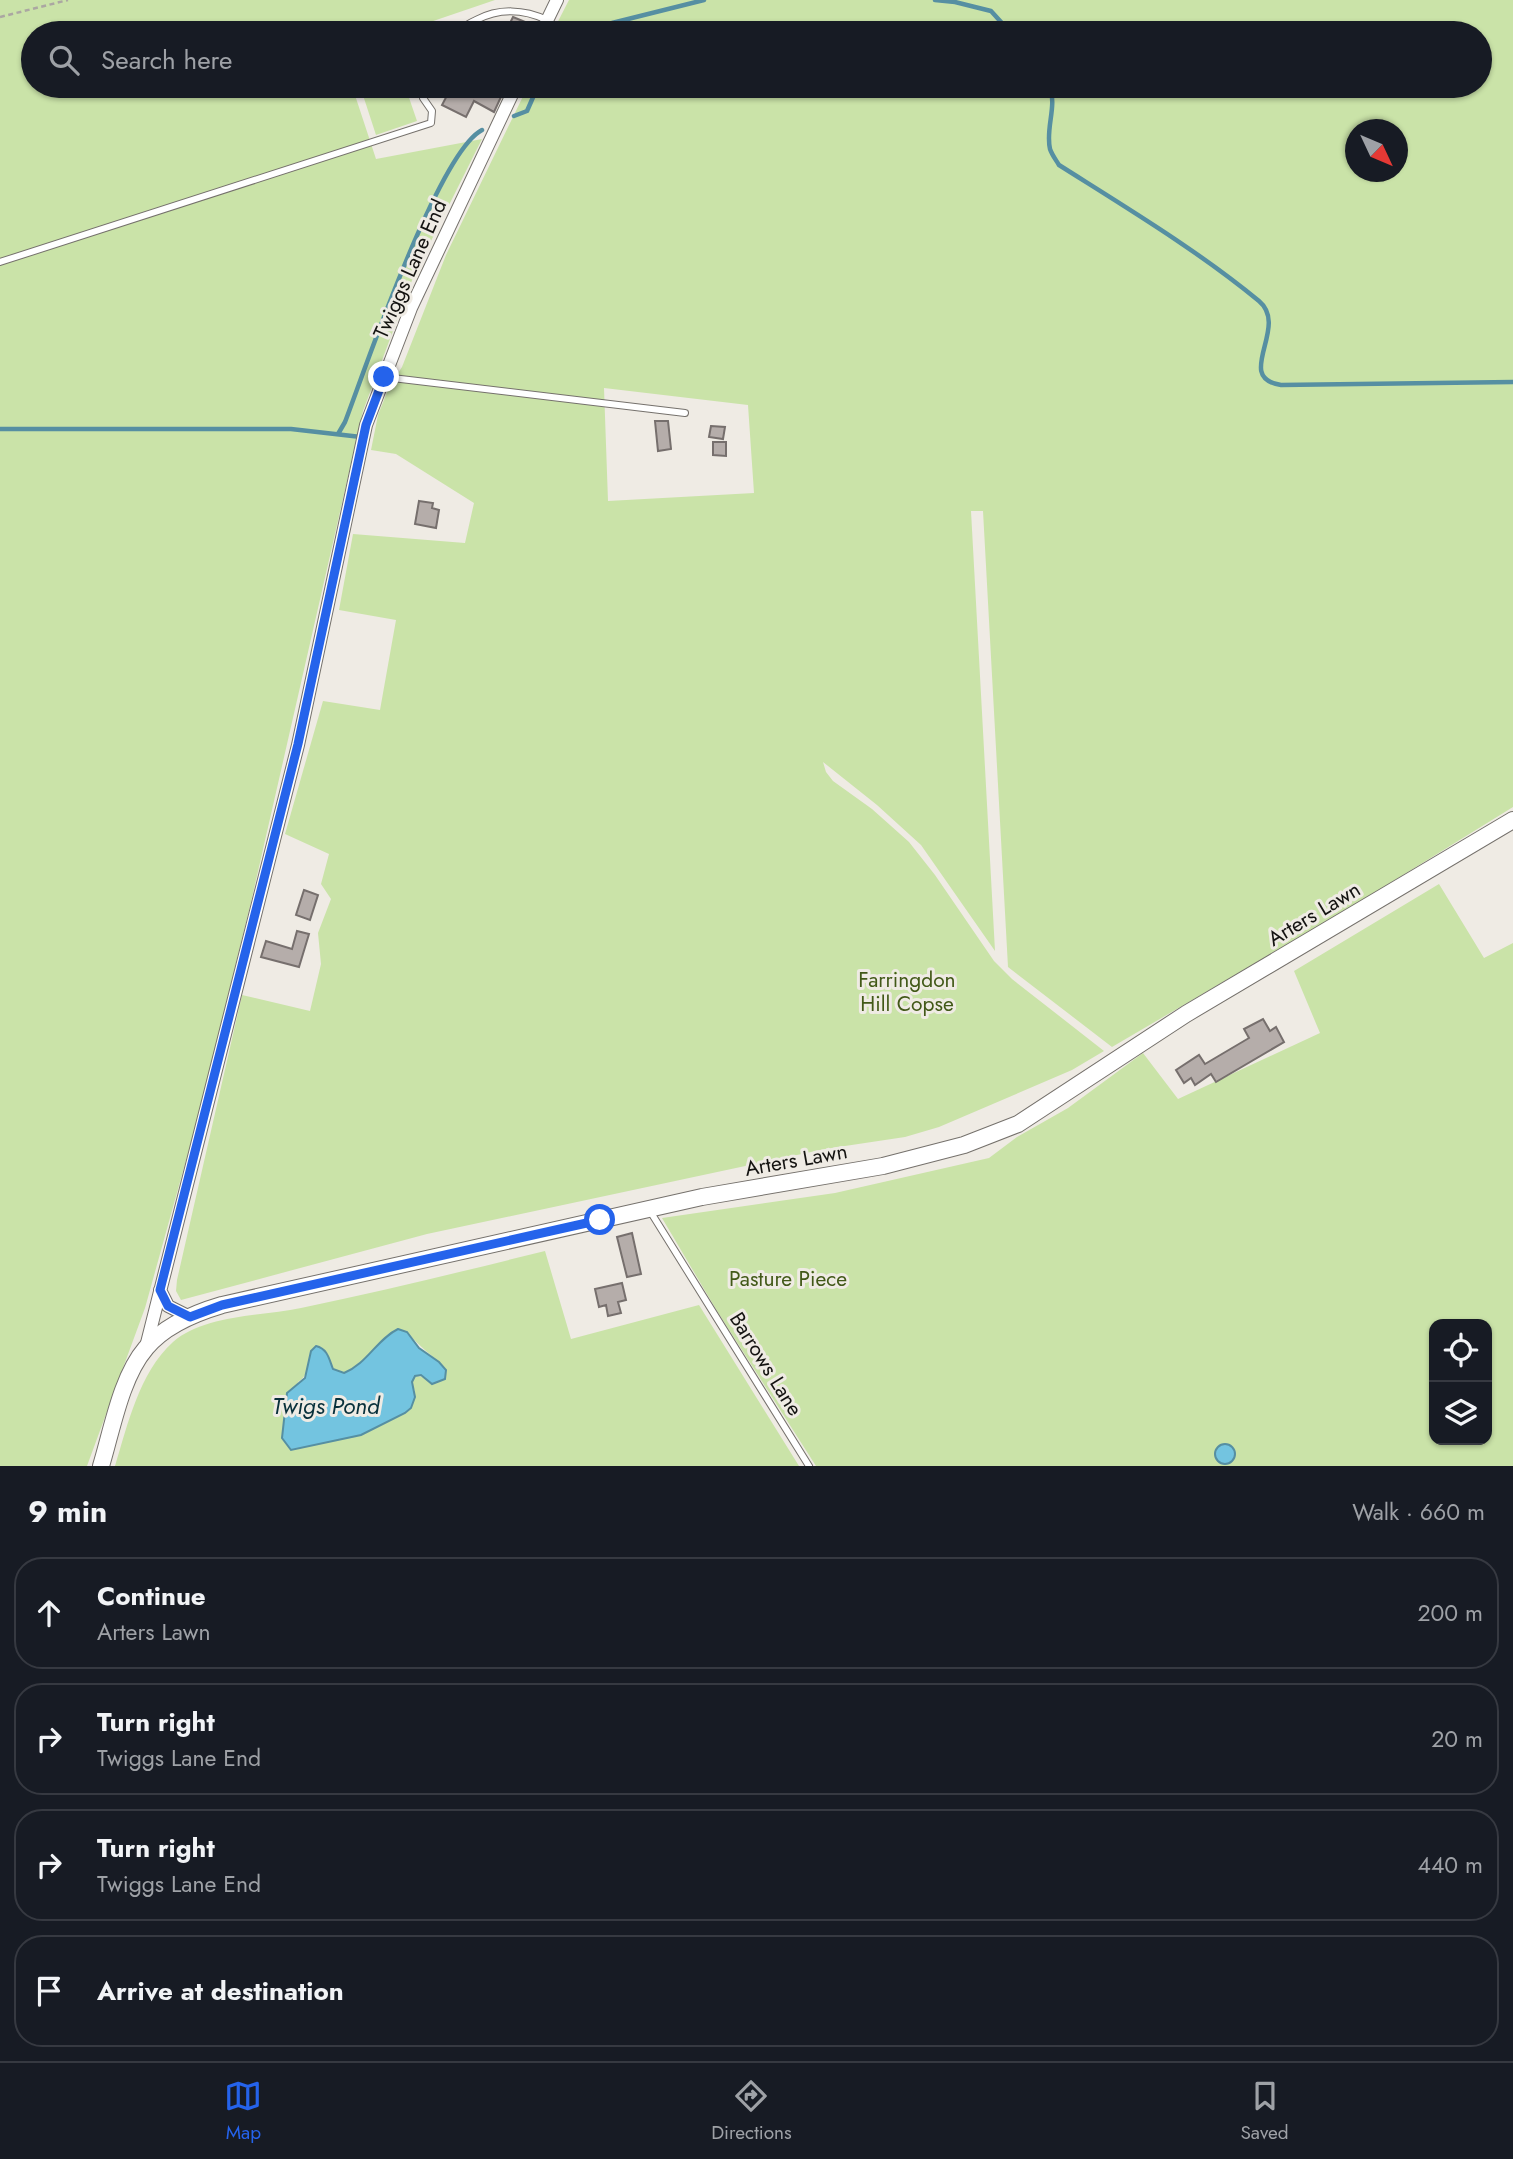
<!DOCTYPE html>
<html lang="en">
<head>
<meta charset="utf-8">
<style>
	body { margin:0; font-family:Jost,sans-serif; background:#20242c; color:#f1f3f6 }
	.controls { position:absolute; right:21px; bottom:21px; display:grid; overflow:hidden; border-radius:14px; box-shadow:0 2px 5px #0004 }
	.controls button { width:63px; height:63px; display:grid; place-items:center; padding:0; border:0; border-bottom:2px solid #363941; background:#171b24; color:#f1f3f6; font:35px sans-serif }
	.compass { position:absolute; left:1345px; top:119px; width:63px; height:63px; border-radius:50%; background:#171b24; box-shadow:0 2px 5px #0004; rotate:134deg }
	.stop { position:absolute; width:21px; height:21px; margin:-16px; border:5px solid #2563eb; border-radius:50%; background:#fff }
	.stop.end { background:#2563eb; border-color:#fff; box-shadow:0 2px 7px #0008 }
	.list { margin:0; padding:0; list-style:none }
	h2 { display:flex; justify-content:space-between; align-items:center; height:91px; margin:0; padding:0 28px; font-size:30px }
	h2 small { font-size:23px; font-weight:400; color:#9ea1a6 }
	.list li { display:grid; grid-template-columns:46px 1fr auto; gap:21px; align-items:center; box-sizing:border-box; height:112px; margin:0 14px 14px; padding:0 14px; border:2px solid #363941; border-radius:28px }
	.list b { display:block; font-size:26px; white-space:nowrap }
	.list p { margin:0; font-size:23px; white-space:nowrap; color:#9ea1a6 }
	.list em { font-size:23px; font-style:normal; color:#9ea1a6 }
	.icon { flex:none; width:38px; height:38px; fill:none; stroke:currentColor; stroke-width:2; stroke-linecap:round; stroke-linejoin:round }
	.map { position:relative; flex:none; width:1513px; height:1466px; overflow:hidden }
	.search { position:absolute; background:#171b24; box-shadow:0 2px 5px #0004; left:21px; right:21px; top:21px; height:77px; display:flex; align-items:center; gap:18px; box-sizing:border-box; padding:0 24px; border-radius:38px; color:#9ea1a6; font-size:26px }
	.sheet { height:595px; background:#171b24 }
	nav { display:flex; justify-content:space-around; align-items:center; box-sizing:border-box; height:98px; border-top:2px solid #363941; background:#171b24; font-size:19px; color:#9ea1a6 }
	nav a { display:grid; justify-items:center; gap:4px }
	nav .on { color:#2563eb }
	.map>svg:first-child { display:block }
	.green { fill:#cae3a8; fill-rule:evenodd }
	.water { fill:#73c4e0; stroke:#568fa2; stroke-width:2 }
	.lines { fill:none; stroke-linecap:round; stroke-linejoin:round }
	.stream { stroke:#568fa2; stroke-width:4.5 }
	.building { fill:#b5adaa; stroke:#766f6d; stroke-width:2 }
	.service-casing { stroke:#75716c; stroke-width:8 }
	.minor-casing { stroke:#75716c; stroke-width:14 }
	.tertiary-casing { stroke:#75716c; stroke-width:18 }
	.path { stroke:#aba7a2; stroke-width:2.5; stroke-dasharray:5 3.5; stroke-linecap:butt }
	.service { stroke:#fff; stroke-width:6 }
	.minor { stroke:#fff; stroke-width:12 }
	.tertiary { stroke:#fff; stroke-width:16 }
	.route { stroke:#2563eb; stroke-width:9 }
	.labels { text-anchor:middle; stroke-width:6; stroke-linejoin:round; paint-order:stroke }
	.street-label { font-size:21px; fill:#141311; stroke:#efebe4 }
	.park-label { font-size:21px; fill:#425918; stroke:#efebe4 }
	.water-label { font-size:23px; font-style:italic; fill:#08303b; stroke:#efebe4 }
</style>
</head>
<body>
<div class="map">
<svg width="1513" height="1466" viewBox="0 0 1513 1466">
	<rect width="100%" height="100%" fill="#efebe4"/>
	<!-- green -->
	<path class="green" d="M0,0h495l-97,33h-365v53h319l24,73 106,-20 -68,136 -51,136 -112,491 -53,215 -53,191 -58,158h-87z
		M569,0h944v807l-152,94 -249,146 -104,-80 -25,-456h-12l24,440 -74,-106 -44,-40 -54,-43 3,10 7,9 39,28 37,33 26,33 59,86 18,18 92,72 -32,19 -133,57 -34,10 -80,12 -398,85 -246,66 -5,-9 1,-11 65,-285 68,16 11,-47 -3,-31 13,-34 -10,-15 8,-30 -44,-20 38,-133 57,9 16,-90 -57,-10 14,-76 112,9 9,-40 -78,-49 -25,-4 7,-35 11,-28 13,-20 44,-112 82,-169h952v-53h-928zM1356,130h42v42h-42zM604,388l144,17 6,88 -146,8z
		M360,86h45l12,35 -41,14z
		M1439,884l45,74 29,-15v523h-697l-99,-155 -55,-93 173,-25 154,-35 28,-21 51,-29 75,-55 35,46 142,-66 -26,-62zM1434,1324h53v116h-53z
		M545,1251l26,88 128,-34 100,161h-684c13,-42 24,-93 58,-124 31,-27 89,-26 128,-34 82,-17 163,-37 244,-57zM392,1332h15c13,16 26,23 39,38l-1,9 -30,-3 -3,6 3,10 -4,16 -50,27 -70,15 -3,-5 10,-63c11,-7 11,-18 13,-31l5,-5c12,3 13,13 17,23l11,4 20,-12z"/>
	<!-- water -->
	<path class="water" d="M398,1329l9,3 12,16 20,14 7,8 -1,9 -13,5 -11,-9 -6,1 -3,6 3,15 -4,11 -6,5 -44,22 -70,15 -9,-12 5,-45 18,-15 6,-27 5,-5c12,3 13,13 17,23l11,4c23,-9 33,-34 54,-44z
		M1215 1454a10 10 0 1 1 20 0a10 10 0 1 1-20 0Z"/>
	<g class="lines">
		<!-- stream -->
		<path class="stream" d="M935,0l20,2 36,9 20,22
			M587,33l25,-10 92,-23
			M1049,86c9,19 -4,42 1,63 2,6 6,11 9,16 68,43 138,85 200,136 31,26 -26,77 22,84l232,-3
			M514,116l13,-5 11,-25
			M0,429h291l70,8
			M338,434l7,-12c21,-55 93,-269 137,-292"/>
	</g>
	<!-- building -->
	<path class="building" d="M513,17l22,9 -3,7h-27z
		M452,86h54l-12,26 -20,-11 -8,16 -24,-12z
		M655,421h13l3,28 -13,2z
		M711,426l14,1 -2,12 -14,-2z
		M713,442h13v14l-13,-1z
		M419,501l14,2 -1,5 7,2 -3,18 -21,-4z
		M304,890l14,5 -8,25 -14,-5z
		M297,931l12,3 -10,33 -38,-10 5,-16 26,8z
		M1263,1019l7,12 6,-4 8,15 -68,40 -5,-8 -16,11 -4,-7 -7,5 -8,-13 23,-15 6,9 44,-26 -5,-9z
		M632,1233l9,41 -14,3 -10,-40z
		M622,1283l4,17 -8,2 3,11 -13,3 -2,-11 -7,2 -4,-18z"/>
	<g class="lines">
		<defs>
			<path id="service" d="M459,33c4,-7 9,-9 17,-13 23,-12 48,-11 71,0
				M0,262l431,-139 1,-12 -9,-13 6,-12
				M384,377l301,36
				M650,1211l159,255"/>
			<path id="minor" d="M541,33l16,-33
				M160,1290l8,16 22,11
				M146,1347l152,-602 68,-320 45,-117 105,-222"/>
			<path id="tertiary" d="M101,1466c11,-36 20,-89 45,-118 18,-22 49,-35 76,-43l480,-108 181,-31 81,-21 54,-21 168,-110 327,-194"/>
		</defs>
		<!-- service casing -->
		<use href="#service" class="service-casing"/>
		<!-- minor casing -->
		<use href="#minor" class="minor-casing"/>
		<!-- tertiary casing -->
		<use href="#tertiary" class="tertiary-casing"/>
		<!-- path -->
		<path class="path" d="M0,17l68,-17"/>
		<!-- service -->
		<use href="#service" class="service"/>
		<!-- minor -->
		<use href="#minor" class="minor"/>
		<!-- tertiary -->
		<use href="#tertiary" class="tertiary"/>
	</g>
	<g class="lines">
		<!-- route -->
		<path class="route" d="M384,377l-18,48 -68,319 -138,546 8,16 22,11 32,-12 378,-85"/>
	</g>
	<g class="labels">
		<!-- street labels -->
		<g class="street-label">
			<text transform="translate(410 269) rotate(-66)" y="7">Twiggs Lane End</text>
			<text transform="translate(1314 914) rotate(-31)" y="7">Arters Lawn</text>
			<text transform="translate(796 1160) rotate(-10)" y="7">Arters Lawn</text>
			<text transform="translate(766 1364) rotate(58)" y="7">Barrows Lane</text>
		</g>
		<!-- park labels -->
		<g class="park-label">
			<text x="907" y="987">Farringdon<tspan x="907" dy="24">Hill Copse</tspan></text>
			<text x="788" y="1286">Pasture Piece</text>
		</g>
		<!-- water labels -->
		<g class="water-label">
			<text x="326" y="1414">Twigs Pond</text>
		</g>
	</g>
</svg>
<div class="controls">
<button><svg class="icon" aria-label="locate" viewBox="0 0 24 24"><circle cx="12" cy="12" r="6"/><path d="M12 2v4M12 18v4M2 12h4M18 12h4"/></svg></button>
<button><svg class="icon" aria-label="layers" viewBox="0 0 24 24"><path d="M12 4l9 5-9 5-9-5zM3 14l9 5 9-5"/></svg></button>
</div>
<svg class="compass" viewBox="-18 -18 36 36"><path d="M0-13l5 13h-10z" fill="#e53935"/><path d="M0 13l5-13h-10z" fill="#9ea1a6"/></svg>
<div class="stop" style="left:600px;top:1220px"></div>
<div class="stop end" style="left:384px;top:377px"></div>
<div class="search"><svg class="icon" aria-label="search" viewBox="0 0 24 24"><circle cx="10" cy="10" r="6"/><path d="M15 15l6 6"/></svg>Search here</div>
</div>
<section class="sheet">
<h2>9 min<small>Walk · 660 m</small></h2>
<ul class="list">
<li><svg class="icon" aria-label="ahead" viewBox="0 0 24 24"><path d="M12 20V5M6 11l6-6 6 6"/></svg><div><b>Continue</b><p>Arters Lawn</p></div><em>200 m</em></li>
<li><svg class="icon" aria-label="right" viewBox="0 0 24 24"><path d="M7 20v-9h11M14 6l5 5-5 5"/></svg><div><b>Turn right</b><p>Twiggs Lane End</p></div><em>20 m</em></li>
<li><svg class="icon" aria-label="right" viewBox="0 0 24 24"><path d="M7 20v-9h11M14 6l5 5-5 5"/></svg><div><b>Turn right</b><p>Twiggs Lane End</p></div><em>440 m</em></li>
<li><svg class="icon" aria-label="arrive" viewBox="0 0 24 24"><path d="M6 21V4h12l-3 4 3 4H6"/></svg><div><b>Arrive at destination</b></div></li>
</ul>
</section>
<nav>
<a class="on"><svg class="icon" aria-label="map" viewBox="0 0 24 24"><path d="M3 6l6-2 6 2 6-2v14l-6 2-6-2-6 2zM9 4v14M15 6v14"/></svg>Map</a>
<a><svg class="icon" aria-label="directions" viewBox="0 0 24 24"><path d="M12 3l9 9-9 9-9-9zM9 14v-3h6M13 9l2 2-2 2"/></svg>Directions</a>
<a><svg class="icon" aria-label="saved" viewBox="0 0 24 24"><path d="M7 4h10v16l-5-4-5 4z"/></svg>Saved</a>
</nav>
</body>
</html>
